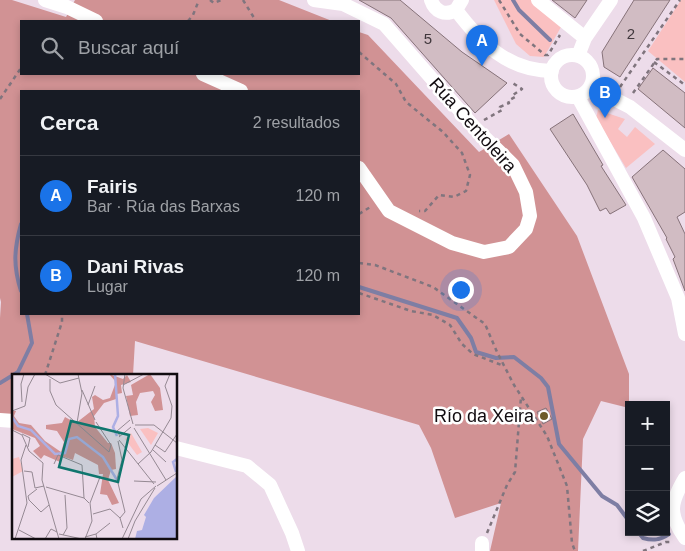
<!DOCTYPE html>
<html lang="es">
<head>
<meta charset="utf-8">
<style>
	body { margin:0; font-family:Arial,sans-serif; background:#20242c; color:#f1f3f6 }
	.controls { position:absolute; right:15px; bottom:15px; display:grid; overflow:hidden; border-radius:0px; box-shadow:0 2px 8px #0003 }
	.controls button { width:45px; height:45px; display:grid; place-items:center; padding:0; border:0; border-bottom:1px solid #363941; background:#171b24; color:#f1f3f6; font:25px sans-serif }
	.you { position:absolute; left:460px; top:289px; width:18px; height:18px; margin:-12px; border:4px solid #fff; border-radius:50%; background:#1a73e8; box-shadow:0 0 0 8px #1a73e833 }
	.badge { display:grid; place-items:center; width:32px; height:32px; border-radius:50%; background:#1a73e8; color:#fff; font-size:16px; font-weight:700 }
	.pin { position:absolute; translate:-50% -41px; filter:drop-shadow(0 1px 2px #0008) }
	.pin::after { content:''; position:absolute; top:26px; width:18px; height:15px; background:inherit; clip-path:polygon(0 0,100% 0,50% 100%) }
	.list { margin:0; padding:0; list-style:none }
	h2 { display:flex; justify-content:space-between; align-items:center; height:65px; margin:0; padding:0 20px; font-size:21px }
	h2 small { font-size:16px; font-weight:400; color:#9ea1a6 }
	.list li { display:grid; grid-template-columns:32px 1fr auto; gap:15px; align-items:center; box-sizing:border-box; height:80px; padding:0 20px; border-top:1px solid #363941 }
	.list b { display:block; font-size:19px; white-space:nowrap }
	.list p { margin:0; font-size:16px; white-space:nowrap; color:#9ea1a6 }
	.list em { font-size:16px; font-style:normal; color:#9ea1a6 }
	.icon { flex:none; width:28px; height:28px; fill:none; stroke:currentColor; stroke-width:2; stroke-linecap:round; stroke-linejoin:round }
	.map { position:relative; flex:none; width:685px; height:551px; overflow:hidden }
	.search { position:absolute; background:#171b24; box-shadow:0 2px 8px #0003; left:20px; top:20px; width:340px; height:55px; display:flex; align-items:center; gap:12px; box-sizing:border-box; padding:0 18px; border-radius:0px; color:#9ea1a6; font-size:19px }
	.panel { position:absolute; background:#171b24; box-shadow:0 2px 8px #0003; left:20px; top:90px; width:340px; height:225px; border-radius:0px }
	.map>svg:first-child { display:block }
	.green { fill:#fac0c1 }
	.forest { fill:#d19294; fill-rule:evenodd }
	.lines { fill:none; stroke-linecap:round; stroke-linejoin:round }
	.stream { stroke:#7e7ea4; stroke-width:4 }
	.building { fill:#d1bcc3; stroke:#867279 }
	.path { stroke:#80757e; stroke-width:2.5; stroke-dasharray:4 4; stroke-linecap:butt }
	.minor { stroke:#fff; stroke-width:14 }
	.poi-dot { fill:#6e5b29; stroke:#fff; stroke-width:2 }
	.labels { text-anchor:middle; stroke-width:5; stroke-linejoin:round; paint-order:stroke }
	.number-label { font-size:15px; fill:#41383d }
	.street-label { font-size:18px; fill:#110c10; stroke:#fff }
	.poi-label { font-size:18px; fill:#110c10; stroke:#fff; text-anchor:end }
	.inset-river { fill:none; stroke:#adafe4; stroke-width:2.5 }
	.inset-road { fill:none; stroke:#958993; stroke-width:1 }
	.view { fill:#0f766e; fill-opacity:0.15; stroke:#0f766e; stroke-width:2.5 }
	.inset-edge { fill:none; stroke:#110c10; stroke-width:2.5 }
</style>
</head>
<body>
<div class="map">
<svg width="685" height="551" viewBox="0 0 685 551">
	<rect width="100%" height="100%" fill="#eddcea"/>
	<!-- green -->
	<path class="green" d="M494,0h38l29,27 -17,30 -14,-1 -14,-12z
		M681,0h4v82l-37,-31z
		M598,110l27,9 -7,10 9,8 8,-10 20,17 -29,24 -30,-50z"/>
	<!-- forest -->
	<path class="forest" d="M0,0h12l54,17 9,-17h204l53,21h-311v53h338v-42l9,3 111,117 30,-18 68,102 52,138v34l-28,-7 -18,38 -5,112h-88l11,-48 -46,15 -24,-70 -12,-23 -284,-84 -2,34h-119v48l-14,-1v-104l1,-16 -1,-4zM21,91h338v223h-338z"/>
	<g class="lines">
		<!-- stream -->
		<path class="stream" d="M513,0l6,10 31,30
			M21,224c-7,25 -8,42 0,67
			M359,287l98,31 14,20 5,14 20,6 18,-1 27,21 7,9 11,57 43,52 15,9 12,16
			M0,383l18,-11 14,-29 -5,-29
			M638,532l5,6c10,3 17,2 26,-4"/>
	</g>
	<!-- building -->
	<path class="building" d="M359,0h41l62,52 45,31 -32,30 -84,-95z
		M552,0h35l-12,18z
		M634,0h36l-50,77 -16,-10 -2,-15z
		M653,68l32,25v35l-47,-39z
		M573,114l30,51 -2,1 25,39 -16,9 -4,-6 -6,3 -13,-26 -37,-56z
		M663,150l22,19v43l-8,5 8,17v57l-12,-32 2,-2 -9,-18 1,-1 -35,-61z
		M546,408l6,11 -9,5 -6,-12z"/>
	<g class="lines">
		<!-- path -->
		<path class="path" d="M210,0l4,3 7,-3
			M243,0l13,21
			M499,0l21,34 25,21h3l12,-20
			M188,21l5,-6 6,-15
			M359,52l37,32 10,18 37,30 19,21 8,22 -4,16 -12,6 -15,-2 -14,16h-6
			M654,62l31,23
			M620,87l60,-87
			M633,93l24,-34h28
			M0,99l21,-31
			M484,120l18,-10 -2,-3 9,-4 -1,-2 7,-4 -2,-2 9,-6 -11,-7
			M359,214l13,-8
			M359,263l16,2 58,22 52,37 12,28 17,33 33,51 20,50 5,57 3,8
			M359,293l52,18 22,4 17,10 12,19 11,10 31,12
			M45,375l17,-53v-8
			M487,533l20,-48 8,-13 6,-75
			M643,551l23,-9h6"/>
		<!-- minor -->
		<path class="minor" d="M45,0l22,7 29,14
			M314,0l29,4 41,20 91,104 38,37 13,27 4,24 -4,13 -17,18 -25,5 -32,-9 -63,-32 -30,-43
			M431,0c4,12 14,16 25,10l6,-10
			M538,0l47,38
			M456,10c25,33 52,61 96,61
			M551 76a21 21 0 1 1 42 0a21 21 0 1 1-42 0Z
			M578,56l7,-18 26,-38
			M203,74l38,17
			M591,87l39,20 55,43
			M578,97l66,121 34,80 7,36
			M0,420l14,1
			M176,448l71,18 23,19 22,48 6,18
			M685,478c-15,25 -17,36 0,60
			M482,551v-8"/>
	</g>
	<!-- markers -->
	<circle class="poi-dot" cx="544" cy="416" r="5"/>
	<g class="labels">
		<!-- number labels -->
		<g class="number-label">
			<text x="631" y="39">2</text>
			<text x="428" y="44">5</text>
		</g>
		<!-- street labels -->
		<g class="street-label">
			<text transform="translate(473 125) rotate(48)" y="6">Rúa Centoleira</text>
		</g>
		<!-- poi labels -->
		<g class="poi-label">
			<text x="534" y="422">Río da Xeira</text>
		</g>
	</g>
	<!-- overview -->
	<g transform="translate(12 374)">
		<rect width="165" height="165" fill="#eddcea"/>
		<path d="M136,54l10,5 -7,12 -11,-16zM119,59l11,19 -5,3 -12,-16zM7,83l4,14 -11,6v-18z" fill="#fac0c1"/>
		<path d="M97,0l14,5 4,-4 4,7 -10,3 1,8 -5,1 -1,5 -12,4 -10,13 1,11 13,16h3l4,10 1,16 -5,1 -3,10 11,23 -7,2 -5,-10 -7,-1 3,-20h-4l-1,-9 -23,-12 -2,7 -12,-4 -1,6 -16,-7 -3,4 -8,-8 7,-5 -5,-8 -23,-9v-18h4l-2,5 5,7 12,2 14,16 16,11 3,-10 -7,-11 -11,-2v-4l16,-2 3,-6 11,6 18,-14 -2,-12 3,-2 8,5 7,-2 6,-16zM138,0l10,14 3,22 -8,1 -4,-9 4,-7 -2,-4 -13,2 -4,9 2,13 -8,1 -4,-20 7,-1 -2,-10z" fill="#d19294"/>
		<path d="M165,102v63h-42l2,-8 5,-1 4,-13 -2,-2 10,-17z" fill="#adafe4"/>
		<path class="inset-river" d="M103,0l3,42 -5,11 4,9M0,43l6,9 13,4 24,24 10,-1 4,-14 8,-2 26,20 14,23M164,98l-3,-10 4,-3"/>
		<path class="inset-road" d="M33,0l15,9 19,-5M113,0l-2,14 10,36M38,5v12l6,14 53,47 2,-7 -15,-23M111,11l21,-11M70,16l13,30M10,28l-1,-18 3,-10M76,31l7,-19M0,37l13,-5 3,-19 7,-13M65,49l5,-30 -4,-19M123,51h19l23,18M122,54l32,52M0,56l10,5 7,16 14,12 -1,17 17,59M10,60l8,4 -2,9M108,62l-3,-5 13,-11M107,63l12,-10M107,66l35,44M106,67l4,19 -5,19 8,33 -5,6M143,71l10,7 12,-18M141,76l13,12M42,90l4,-9 24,10 2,33M126,90l13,-12 20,-34 1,-12 -7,-20 5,-12M12,97l8,1 3,16 9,-2M122,107l22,1M145,112l20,-13M34,113l38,11 5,5M17,126l12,12 8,-7M17,126l-1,-4 9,-7M81,140l17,-5 10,9 3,10M7,156l17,9M47,160l23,5M84,160l14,-11M51,161l4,-7 -2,-33M73,163l11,-3 1,5M3,165l12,-36 -6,-43 5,-15M33,165l6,-10 6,3M73,165l7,-18 -2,-18 10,-26M110,165l19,-40 15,-13M116,165l7,-18 20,-33"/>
		<path class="view" d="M59,47l58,14 -11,47 -59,-15z"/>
		<rect width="165" height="165" class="inset-edge"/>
	</g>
</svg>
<div class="controls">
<button>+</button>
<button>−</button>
<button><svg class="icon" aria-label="layers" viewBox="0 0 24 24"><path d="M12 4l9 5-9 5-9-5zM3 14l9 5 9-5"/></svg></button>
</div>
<div class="you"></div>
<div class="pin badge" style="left:482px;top:66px">A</div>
<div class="pin badge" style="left:605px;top:118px">B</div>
<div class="search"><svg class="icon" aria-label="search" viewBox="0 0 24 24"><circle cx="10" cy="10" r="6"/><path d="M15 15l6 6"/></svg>Buscar aquí</div>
<section class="panel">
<h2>Cerca<small>2 resultados</small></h2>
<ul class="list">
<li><span class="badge">A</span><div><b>Fairis</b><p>Bar · Rúa das Barxas</p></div><em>120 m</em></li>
<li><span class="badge">B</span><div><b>Dani Rivas</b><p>Lugar</p></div><em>120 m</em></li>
</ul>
</section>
</div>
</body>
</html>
